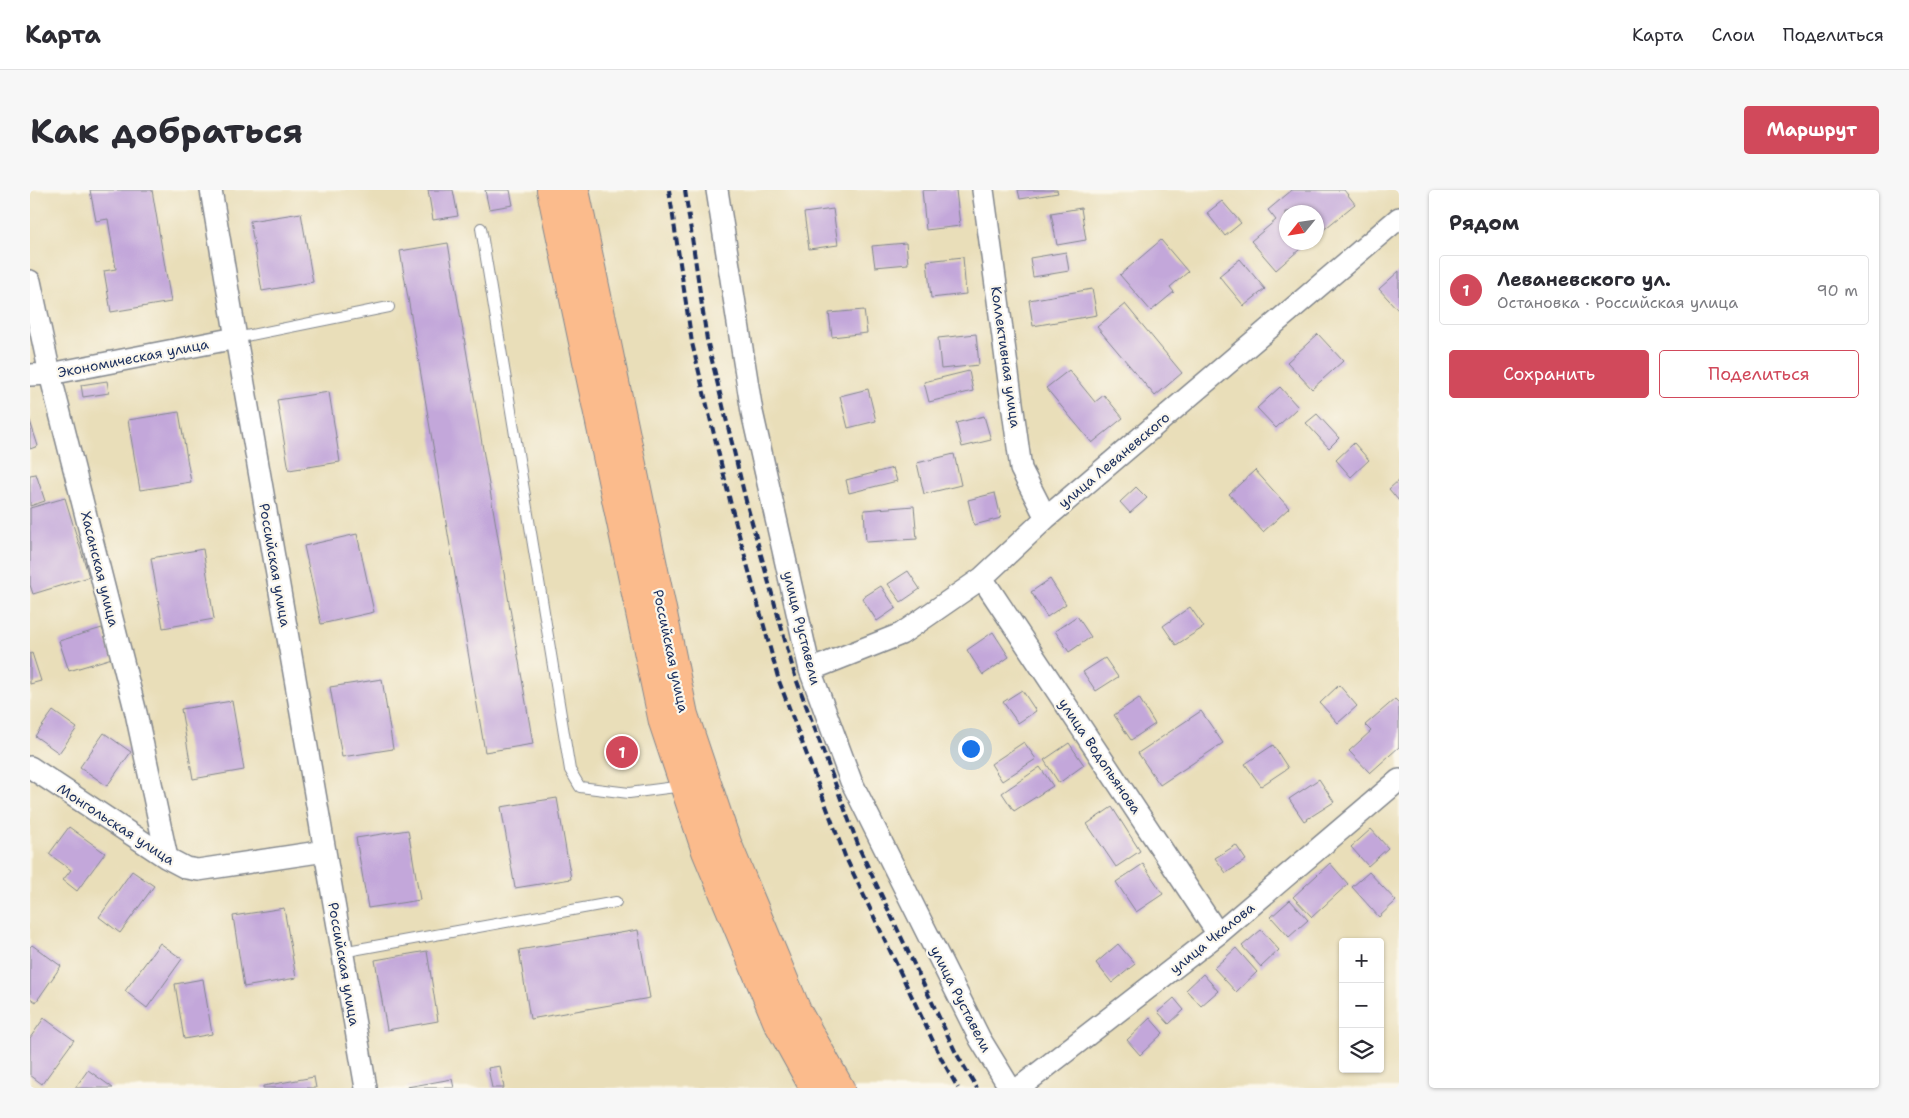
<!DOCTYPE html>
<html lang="ru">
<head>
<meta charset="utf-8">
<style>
	body { margin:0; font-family:"Shantell Sans",sans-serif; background:#f7f7f7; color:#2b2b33 }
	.controls { position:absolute; right:15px; bottom:15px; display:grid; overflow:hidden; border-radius:5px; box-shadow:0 1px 4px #0004 }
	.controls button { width:45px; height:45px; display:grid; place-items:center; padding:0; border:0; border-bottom:1px solid #e1e1e2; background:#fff; color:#2b2b33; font:25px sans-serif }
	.compass { position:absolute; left:1249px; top:15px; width:45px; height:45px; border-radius:50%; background:#fff; box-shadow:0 1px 4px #0004; rotate:240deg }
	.you { position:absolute; left:940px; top:558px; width:18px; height:18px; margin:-12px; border:4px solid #fff; border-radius:50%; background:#1a73e8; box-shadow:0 0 0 8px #1a73e833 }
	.badge { display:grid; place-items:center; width:32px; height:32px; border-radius:50%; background:#d1495b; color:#fff; font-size:16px; font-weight:700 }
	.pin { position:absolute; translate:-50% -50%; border:2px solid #fff; box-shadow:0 1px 5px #0006 }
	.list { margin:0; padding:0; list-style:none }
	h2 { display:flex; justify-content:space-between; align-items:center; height:65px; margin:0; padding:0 20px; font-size:21px }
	h2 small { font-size:16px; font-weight:400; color:#7c7c81 }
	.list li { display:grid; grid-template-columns:32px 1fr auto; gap:15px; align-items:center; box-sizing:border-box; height:70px; margin:0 10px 10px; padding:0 10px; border:1px solid #e1e1e2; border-radius:5px }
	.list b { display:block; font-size:19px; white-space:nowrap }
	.list p { margin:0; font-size:16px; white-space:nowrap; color:#7c7c81 }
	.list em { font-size:16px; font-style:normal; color:#7c7c81 }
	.actions { display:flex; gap:10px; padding:15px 20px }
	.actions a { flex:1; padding:11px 0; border:1px solid #d1495b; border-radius:5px; text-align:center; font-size:18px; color:#d1495b }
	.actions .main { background:#d1495b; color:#fff }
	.icon { flex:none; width:28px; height:28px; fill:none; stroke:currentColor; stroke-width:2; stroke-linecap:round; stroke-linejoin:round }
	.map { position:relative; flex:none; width:1369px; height:898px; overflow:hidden; border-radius:5px }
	header { display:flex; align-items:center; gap:30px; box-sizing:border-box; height:70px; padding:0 25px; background:#fff; border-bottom:1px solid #e1e1e2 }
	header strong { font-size:24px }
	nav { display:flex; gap:28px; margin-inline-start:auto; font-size:18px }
	.intro { display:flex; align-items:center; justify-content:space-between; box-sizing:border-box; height:120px; padding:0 30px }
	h1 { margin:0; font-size:35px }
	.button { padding:12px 22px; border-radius:5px; background:#d1495b; color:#fff; font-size:18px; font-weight:700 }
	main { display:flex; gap:30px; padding:0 30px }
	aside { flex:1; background:#fff; border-radius:5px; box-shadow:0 1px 4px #0004 }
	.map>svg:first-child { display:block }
	.building { fill:#c3a7da }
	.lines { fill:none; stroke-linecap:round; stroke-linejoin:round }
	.lane-casing { stroke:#82868c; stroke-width:12 }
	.street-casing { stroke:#82868c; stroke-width:24 }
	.primary-casing { stroke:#82868c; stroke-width:30 }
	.lane { stroke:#fff; stroke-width:10 }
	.street { stroke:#fff; stroke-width:21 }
	.primary { stroke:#fbbb8c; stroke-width:28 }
	.rail { stroke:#1b2f5e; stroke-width:4; stroke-dasharray:8 4; stroke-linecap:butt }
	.labels { text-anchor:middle; stroke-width:4.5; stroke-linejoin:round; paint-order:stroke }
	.street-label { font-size:14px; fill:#1b2f5e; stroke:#fbf7ec }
</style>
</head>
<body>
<header>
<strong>Карта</strong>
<nav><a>Карта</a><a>Слои</a><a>Поделиться</a></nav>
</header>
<div class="intro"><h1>Как добраться</h1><a class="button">Маршрут</a></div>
<main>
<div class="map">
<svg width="1369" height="898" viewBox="0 0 1369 898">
	<rect width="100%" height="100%" fill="#fbf7ec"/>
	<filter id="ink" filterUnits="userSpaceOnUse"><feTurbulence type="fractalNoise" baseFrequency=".02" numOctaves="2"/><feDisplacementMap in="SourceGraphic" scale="10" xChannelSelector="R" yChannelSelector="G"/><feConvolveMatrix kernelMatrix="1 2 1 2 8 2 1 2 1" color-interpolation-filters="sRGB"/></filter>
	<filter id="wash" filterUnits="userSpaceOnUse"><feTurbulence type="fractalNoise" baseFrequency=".0096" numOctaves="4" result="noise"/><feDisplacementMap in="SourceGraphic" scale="20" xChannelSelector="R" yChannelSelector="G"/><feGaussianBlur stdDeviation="1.12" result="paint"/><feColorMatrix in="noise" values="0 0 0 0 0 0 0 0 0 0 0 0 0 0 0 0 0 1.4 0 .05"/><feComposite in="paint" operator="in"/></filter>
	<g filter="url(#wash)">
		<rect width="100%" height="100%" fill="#e9deb9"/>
		<g id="blocks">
			<!-- building -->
			<path class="building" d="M60,0h62l19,112 -60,10 -7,-41 12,-2 -8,-50 -12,2z
				M398,0h25l5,26 -25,4z
				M455,0h25l3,15 -24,4z
				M892,0h34l4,36 -34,4z
				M988,0h39l1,3 -38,6z
				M1262,0h52l11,14 -39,32v-24h-30v30h22l-32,28 -25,-29 25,-21 -8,-10z
				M1192,11l19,22 -16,13 -18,-23z
				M1051,18l5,32 -29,5 -6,-32z
				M803,19l5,36 -29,4 -5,-36z
				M271,23l12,69 -51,9 -12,-70z
				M1131,50l27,32 -18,15 4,5 -23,19 -31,-36z
				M418,53l85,501 -48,8 -85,-501z
				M876,53l2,21 -33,3 -3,-21z
				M1036,62l3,19 -36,6 -3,-19z
				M933,67l3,37 -35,4 -4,-37z
				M1210,69l25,30 -21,17 -25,-30z
				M1369,81v38l-1,1 -19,-21z
				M1062,99l5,26 -64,11 -4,-26z
				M1095,114l57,69 -27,23 -58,-69z
				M834,120l3,23 -35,4 -3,-24z
				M946,144l3,31 -38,4 -3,-31z
				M1288,144l25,27 -31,28 -25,-27z
				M1039,180l26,32 9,-7 19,23 -31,25 -46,-55z
				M939,181l4,20 -44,11 -5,-20z
				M77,191l2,12 -26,4 -2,-12z
				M1250,197l18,20 -22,21 -19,-20z
				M838,199l8,32 -28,7 -8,-32z
				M299,202l11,70 -51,8 -12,-70z
				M149,222l12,70 -51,8 -12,-70z
				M1287,224l22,24 -10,10 -23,-25z
				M954,226l7,24 -29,7 -6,-24z
				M0,231l8,25 -8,3z
				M1324,253l15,17 -18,17 -15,-17z
				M924,264l7,31 -37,9 -7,-31z
				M863,278l4,13 -48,12 -3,-13z
				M1225,280l34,38 -26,24 -34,-38z
				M6,284l9,27 -15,5v-31z
				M1369,290v21l-10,-12z
				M1106,297l11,11 -17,15 -10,-11z
				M965,303l6,25 -27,7 -6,-25z
				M35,308l24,79 -56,17 -3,-9v-77z
				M884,316l3,33 -51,3 -2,-32z
				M327,344l17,78 -53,12 -17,-78z
				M173,359l11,70 -51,9 -12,-70z
				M878,381l12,18 -19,13 -13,-18z
				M1020,389l16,25 -19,13 -16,-25z
				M851,396l15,22 -19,13 -15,-23z
				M1160,417l14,20 -28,18 -13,-19z
				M1047,426l14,21 -22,15 -14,-21z
				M72,438l10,30 -43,13 -10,-30z
				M963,442l16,25 -26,18 -16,-25z
				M2,463l9,28 -11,3v-30z
				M1075,468l13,19 -22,14 -13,-19z
				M352,489l11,70 -51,8 -12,-70z
				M1309,495l18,21 -19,17 -18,-20z
				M992,500l14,21 -18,12 -15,-21z
				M1109,508l16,26 -24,16 -17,-25z
				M1365,509l4,4v44l-29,26 -21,-22 22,-20 -6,-6z
				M202,511l12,69 -51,9 -12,-70z
				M23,521l24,17 -18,25 -24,-17z
				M1171,521l22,32 -63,42 -22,-32z
				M74,543l27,19 -24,34 -27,-19z
				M994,552l12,17 -34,22 -11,-17z
				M1039,553l15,22 -25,18 -15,-23z
				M1243,555l15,23 -27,18 -16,-22z
				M1010,577l13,19 -39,25 -12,-18z
				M1289,589l15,23 -30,19 -15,-22z
				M527,608l14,81 -56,9 -14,-81z
				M1082,617l28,44 -24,16 -29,-43z
				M39,637l36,26 -28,38 -14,-11 8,-10 -22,-16z
				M1341,639l17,19 -20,18 -17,-19z
				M378,640l12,70 -52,8 -12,-70z
				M1206,655l10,15 -20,13 -11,-15z
				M1300,673l18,21 -36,33 -19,-20z
				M1113,674l20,30 -27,18 -20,-30z
				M102,681l22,15 -34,47 -21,-16z
				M1339,682l27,29 -17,16 -27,-30z
				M1260,710l18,20 -19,17 -18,-20z
				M254,718l12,70 -52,9 -11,-71z
				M608,740l12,68 -120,21 -11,-69z
				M1231,740l18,20 -18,17 -19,-21z
				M130,753l22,16 -35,49 -22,-17z
				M1088,754l17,20 -23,19 -16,-20z
				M2,755l29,21 -25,36 -6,-4v-51z
				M1206,758l21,24 -21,20 -22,-24z
				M397,761l11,70 -51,9 -12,-70z
				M1173,784l15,17 -17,15 -15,-16z
				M173,789l9,55 -28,5 -9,-55z
				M1144,808l10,12 -15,14 -11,-12z
				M14,828l30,22 -32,44 -12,-9v-37z
				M1120,828l13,15 -23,22 -13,-15z
				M470,876l4,22h-12l-4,-20z
				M58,880l25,18h-38z
				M284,887l2,11h-53v-2z
				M422,889l2,9h-47v-1z"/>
		</g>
	</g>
	<g filter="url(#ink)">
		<use href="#blocks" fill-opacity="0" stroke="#82868c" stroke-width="1"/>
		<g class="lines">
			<defs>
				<path id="lane" d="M451,38l89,542 10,17 49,6 54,-7
					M206,148l153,-31
					M312,762l274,-50"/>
				<path id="street" d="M181,0l25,148 130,750
					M687,0l35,222 58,258 41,111 129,258 30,49
					M953,0l38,279 25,49
					M0,91l20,93 86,339 31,145
					M0,185l20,-1 186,-36
					M952,388l236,356
					M780,480l91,-36 81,-56 64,-60 353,-300
					M0,577l137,91 19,10 12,2 127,-19
					M989,898l199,-154 181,-154"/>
				<path id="primary" d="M521,0l112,532 43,129 71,170 37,67
					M545,0l109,525 43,128 70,168 43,77"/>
			</defs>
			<!-- lane casing -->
			<use href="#lane" class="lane-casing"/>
			<!-- street casing -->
			<use href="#street" class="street-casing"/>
			<!-- primary casing -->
			<use href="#primary" class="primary-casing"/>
			<!-- lane -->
			<use href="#lane" class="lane"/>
			<!-- street -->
			<use href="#street" class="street"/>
			<!-- primary -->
			<use href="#primary" class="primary"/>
			<!-- rail -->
			<path class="rail" d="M639,0l23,153 40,166 47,172 66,175 97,204 16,28
				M655,0l22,150 40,165 48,171 65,174 96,203 21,35"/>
		</g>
	</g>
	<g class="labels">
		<!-- street labels -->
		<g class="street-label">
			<text transform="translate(976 167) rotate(82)" y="5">Коллективная улица</text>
			<text transform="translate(103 168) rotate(-11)" y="5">Экономическая улица</text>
			<text transform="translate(1084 270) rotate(-40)" y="5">улица Леваневского</text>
			<text transform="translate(245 375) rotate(80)" y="5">Российская улица</text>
			<text transform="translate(70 379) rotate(76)" y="5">Хасанская улица</text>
			<text transform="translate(772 438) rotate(76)" y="5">улица Руставели</text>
			<text transform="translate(641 461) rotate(78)" y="5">Российская улица</text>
			<text transform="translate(1070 566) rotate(56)" y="5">улица Водопьянова</text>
			<text transform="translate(86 634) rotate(33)" y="5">Монгольская улица</text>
			<text transform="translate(1182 748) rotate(-39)" y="5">улица Чкалова</text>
			<text transform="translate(314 774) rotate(80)" y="5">Российская улица</text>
			<text transform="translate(931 809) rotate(63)" y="5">улица Руставели</text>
		</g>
	</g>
</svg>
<div class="controls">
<button>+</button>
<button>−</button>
<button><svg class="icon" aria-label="layers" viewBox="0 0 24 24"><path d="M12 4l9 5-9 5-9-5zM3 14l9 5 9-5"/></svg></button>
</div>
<svg class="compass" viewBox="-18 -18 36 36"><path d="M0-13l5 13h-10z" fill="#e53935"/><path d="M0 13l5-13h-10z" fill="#7c7c81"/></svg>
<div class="you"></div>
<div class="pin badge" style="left:592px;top:562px">1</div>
</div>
<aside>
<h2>Рядом<small></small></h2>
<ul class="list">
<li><span class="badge">1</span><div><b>Леваневского ул.</b><p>Остановка · Российская улица</p></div><em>90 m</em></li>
</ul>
<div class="actions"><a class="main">Сохранить</a><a>Поделиться</a></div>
</aside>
</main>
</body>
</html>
